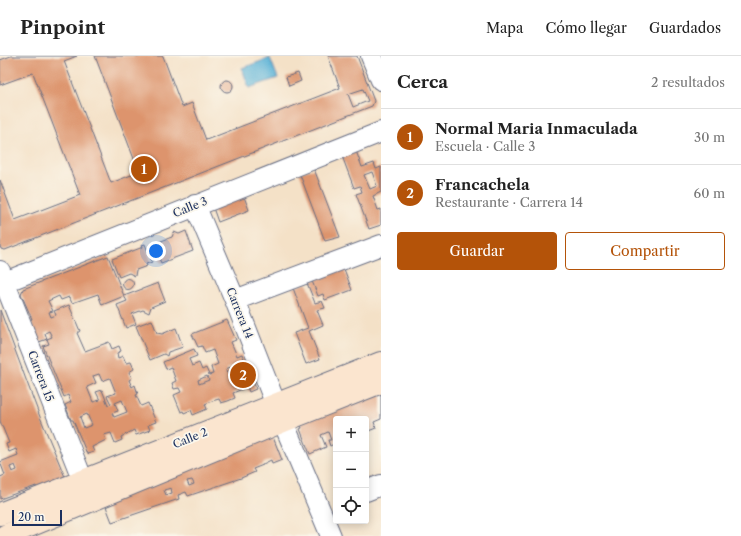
<!DOCTYPE html>
<html lang="es">
<head>
<meta charset="utf-8">
<style>
	body { margin:0; font-family:"Libre Caslon Text",serif; background:#f6f6f6; color:#222 }
	.controls { position:absolute; right:12px; bottom:12px; display:grid; overflow:hidden; border-radius:4px; box-shadow:0 2px 10px #0003 }
	.controls button { width:36px; height:36px; display:grid; place-items:center; padding:0; border:0; border-bottom:1px solid #e0e0e0; background:#fff; color:#222; font:20px sans-serif }
	.scale { position:absolute; left:12px; bottom:10px; width:50px; box-sizing:border-box; padding-left:4px; border:2px solid #1b2f5e; border-top:0; font-size:11px; line-height:14px; white-space:nowrap; color:#1b2f5e; -webkit-text-stroke:3px #fbf7ec; paint-order:stroke }
	.you { position:absolute; left:156px; top:195px; width:14px; height:14px; margin:-10px; border:3px solid #fff; border-radius:50%; background:#1a73e8; box-shadow:0 0 0 6px #1a73e833 }
	.badge { display:grid; place-items:center; width:26px; height:26px; border-radius:50%; background:#b45309; color:#fff; font-size:13px; font-weight:700 }
	.pin { position:absolute; translate:-50% -50%; border:2px solid #fff; box-shadow:0 1px 4px #0006 }
	.list { margin:0; padding:0; list-style:none }
	h2 { display:flex; justify-content:space-between; align-items:center; height:52px; margin:0; padding:0 16px; font-size:17px }
	h2 small { font-size:13px; font-weight:400; color:#767676 }
	.list li { display:grid; grid-template-columns:26px 1fr auto; gap:12px; align-items:center; box-sizing:border-box; height:56px; padding:0 16px; border-top:1px solid #e0e0e0 }
	.list b { display:block; font-size:15px; white-space:nowrap }
	.list p { margin:0; font-size:13px; white-space:nowrap; color:#767676 }
	.list em { font-size:13px; font-style:normal; color:#767676 }
	.actions { display:flex; gap:8px; padding:12px 16px }
	.actions a { flex:1; padding:9px 0; border:1px solid #b45309; border-radius:4px; text-align:center; font-size:14px; color:#b45309 }
	.actions .main { background:#b45309; color:#fff }
	.icon { flex:none; width:22px; height:22px; fill:none; stroke:currentColor; stroke-width:2; stroke-linecap:round; stroke-linejoin:round }
	.map { position:relative; flex:none; width:381px; height:480px; overflow:hidden }
	header { display:flex; align-items:center; gap:24px; box-sizing:border-box; height:56px; padding:0 20px; background:#fff; border-bottom:1px solid #e0e0e0 }
	header strong { font-size:19px }
	nav { display:flex; gap:22px; margin-inline-start:auto; font-size:14px }
	main { display:flex }
	aside { flex:1; background:#fff }
	.map>svg:first-child { display:block }
	.water { fill:#58b1d6; stroke:#3a709a }
	.building { fill:#dd946d; fill-rule:evenodd }
	.lines { fill:none; stroke-linecap:round; stroke-linejoin:round }
	.street-casing { stroke:#676d83; stroke-width:22 }
	.secondary-casing { stroke:#676d83; stroke-width:24 }
	.street { stroke:#fff; stroke-width:20 }
	.secondary { stroke:#fbe5cf; stroke-width:22 }
	.labels { text-anchor:middle; stroke-width:3.5; stroke-linejoin:round; paint-order:stroke }
	.street-label { font-size:11px; fill:#1b2f5e; stroke:#fbf7ec }
</style>
</head>
<body>
<header>
<strong>Pinpoint</strong>
<nav><a>Mapa</a><a>Cómo llegar</a><a>Guardados</a></nav>
</header>
<main>
<div class="map">
<svg width="381" height="480" viewBox="0 0 381 480">
	<rect width="100%" height="100%" fill="#fbf7ec"/>
	<filter id="ink" filterUnits="userSpaceOnUse"><feTurbulence type="fractalNoise" baseFrequency=".025" numOctaves="2"/><feDisplacementMap in="SourceGraphic" scale="8" xChannelSelector="R" yChannelSelector="G"/><feConvolveMatrix kernelMatrix="1 2 1 2 8 2 1 2 1" color-interpolation-filters="sRGB"/></filter>
	<filter id="wash" filterUnits="userSpaceOnUse"><feTurbulence type="fractalNoise" baseFrequency=".012" numOctaves="4" result="noise"/><feDisplacementMap in="SourceGraphic" scale="16" xChannelSelector="R" yChannelSelector="G"/><feGaussianBlur stdDeviation="0.9" result="paint"/><feColorMatrix in="noise" values="0 0 0 0 0 0 0 0 0 0 0 0 0 0 0 0 0 1.4 0 .05"/><feComposite in="paint" operator="in"/></filter>
	<g filter="url(#wash)">
		<rect width="100%" height="100%" fill="#f4e1c7"/>
		<!-- water -->
		<path class="water" d="M270,2l8,20 -29,10 -7,-20z"/>
		<g id="blocks">
			<!-- building -->
			<path class="building" d="M11,0h66l-13,5 47,122 28,-11 -44,-116h68l19,51 10,-4 14,37 134,-52 -12,-32h29l17,45 -2,5 -367,144 -4,-1 -1,-3v-66l15,40 65,-25 -47,-122 -33,12v-25zM363,33l5,12 -15,6 -5,-13z
				M298,17l3,8 -12,5 -3,-9z
				M221 30a6 6 0 1 1 12 0a6 6 0 1 1-12 0Z
				M356,95l6,16 12,-4 2,6 5,-2v25l-8,4 5,14 3,-1v16l-12,4 -13,-35 6,-2 -2,-6 -6,2 -12,-32zM372,116l5,14 -7,3 -6,-14z
				M314,113l26,68 -15,4 -26,-69z
				M243,138l6,16 -31,12 -6,-17z
				M186,175l7,20 -32,12 -8,-19 19,-7 2,-5 5,2z
				M145,188l7,18 -6,2 1,2 -11,4 -1,6 -6,-3 -10,4 -7,-18 31,-12 -1,-2z
				M108,200l16,40 34,-13 7,18 -14,6 -2,6 -6,-3 -11,4 4,10 -10,4 -9,-23 10,-4 -3,-5 -22,9 -4,-11 -26,9 -3,-6 -8,3 -2,-4 -11,5 5,10 -4,1 2,5 5,-2 -2,-4 15,-6 11,26 -3,2 8,18 24,-9 3,7 7,-3 2,5 -4,2 1,5 5,-2 3,7 5,-1 3,7 -5,3 3,6 -3,2 3,7 3,-2 3,9 -2,1 5,11 7,-3 8,19 -8,3 2,5 -14,5 -2,-5 -13,7 1,3 -7,3 -4,-10 -7,2 2,5 -14,7 2,5 -7,2 -14,-34h-2l-6,-15 6,-3 -3,-7 -4,2 -21,-51 6,-2 -2,-5 -8,3 -9,-22 2,-1 -11,-25 2,-5zM49,275l3,6 -5,2 -2,-6zM99,318l3,7 8,-3 6,15 -9,3 4,8 -3,1 -6,-15 -6,2 4,8 -7,2 -6,-15 9,-4 -3,-7zM122,344l5,12 -13,5 -2,-4 6,-2 -3,-8zM87,358l5,11 -8,3 -4,-11z
				M344,213l8,21 -27,10 -2,-6 -5,2 -6,-15z
				M122.5 228a5.5 5.5 0 1 1 11 0a5.5 5.5 0 1 1-11 0Z
				M307,227l8,20 7,-2 3,7 -8,2 6,15 -14,6 11,28 -14,5 -12,-31 14,-5 -15,-40z
				M0,254l40,107 25,60 -28,11 -1,-2 -36,13v-22l5,-2 -5,-13 18,-7 -2,-6 -7,3 -3,-8 3,-1 -9,-22zM15,409l2,5 -5,2 -2,-5z
				M152,264l5,13 5,1 14,-6 7,19 -15,5 -1,4 -3,-2 -14,6 -14,-34z
				M227,264l9,20 -5,2 6,14 5,-2 14,35 -7,3 -2,-5 -14,6 2,5 -7,3 -7,2 -2,-4 -7,2 -7,3 2,5 -14,6 -2,-5 -7,3 -1,-2 -2,1 -7,-17 7,-3 -2,-4 -5,1 -2,-6 4,-2 -5,-14 -5,2 -3,-7 31,-13 3,7 -8,3 3,7 7,-3 3,7 4,-2 3,7 4,-1 -2,-7 7,-3 -5,-14 -8,3 -3,-7 -4,1 -6,-13zM235,309l2,4 -10,4 -1,-4zM207,320l2,4 -10,4 -1,-4z
				M381,330v33l-7,3 2,6 -10,4v-13h-30v24l-6,3 -2,-6h3l-3,-8 -7,3 5,12 -16,7 -10,-25 2,-1 -4,-10z
				M271,376l11,28 -10,4 -1,-4 -8,4v1l-10,4 2,3 -14,6 -53,18 -2,-4 -8,3 1,4 -67,23 -10,-26zM192,424l2,4 -5,2 -2,-5zM171,432l1,5 -6,2 -2,-5z"/>
		</g>
	</g>
	<g filter="url(#ink)">
		<use href="#blocks" fill-opacity="0" stroke="#676d83" stroke-width="1"/>
		<g class="lines">
			<defs>
				<path id="street" d="M371,0l10,24
					M195,149l40,95 41,105 55,131
					M0,215l89,225
					M0,228l381,-152
					M235,244l146,-55
					M366,435l15,-6"/>
				<path id="secondary" d="M0,458l381,-151
					M5,480l278,-115 98,-39"/>
			</defs>
			<!-- street casing -->
			<use href="#street" class="street-casing"/>
			<!-- secondary casing -->
			<use href="#secondary" class="secondary-casing"/>
			<!-- street -->
			<use href="#street" class="street"/>
			<!-- secondary -->
			<use href="#secondary" class="secondary"/>
		</g>
	</g>
	<g class="labels">
		<!-- street labels -->
		<g class="street-label">
			<text transform="translate(190 151) rotate(-22)" y="4">Calle 3</text>
			<text transform="translate(240 257) rotate(68)" y="4">Carrera 14</text>
			<text transform="translate(41 320) rotate(69)" y="4">Carrera 15</text>
			<text transform="translate(190 382) rotate(-22)" y="4">Calle 2</text>
		</g>
	</g>
</svg>
<div class="controls">
<button>+</button>
<button>−</button>
<button><svg class="icon" aria-label="locate" viewBox="0 0 24 24"><circle cx="12" cy="12" r="6"/><path d="M12 2v4M12 18v4M2 12h4M18 12h4"/></svg></button>
</div>
<div class="scale">20 m</div>
<div class="you"></div>
<div class="pin badge" style="left:144px;top:113px">1</div>
<div class="pin badge" style="left:243px;top:319px">2</div>
</div>
<aside>
<h2>Cerca<small>2 resultados</small></h2>
<ul class="list">
<li><span class="badge">1</span><div><b>Normal Maria Inmaculada</b><p>Escuela · Calle 3</p></div><em>30 m</em></li>
<li><span class="badge">2</span><div><b>Francachela</b><p>Restaurante · Carrera 14</p></div><em>60 m</em></li>
</ul>
<div class="actions"><a class="main">Guardar</a><a>Compartir</a></div>
</aside>
</main>
</body>
</html>
